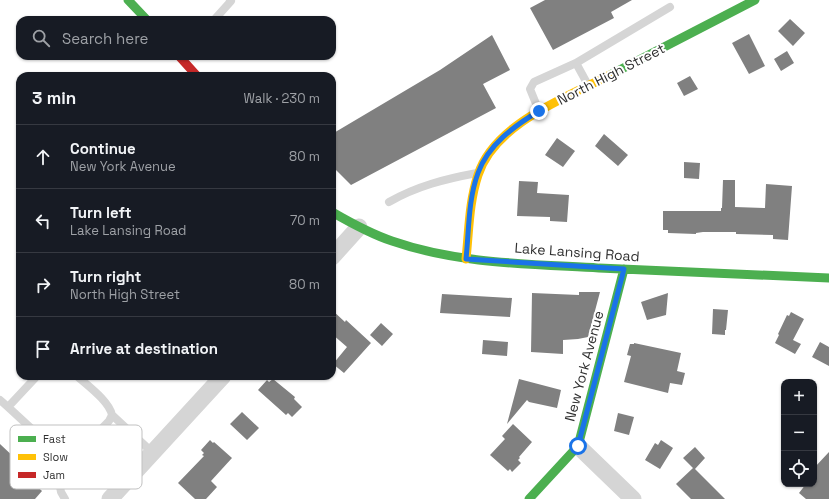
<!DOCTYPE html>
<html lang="en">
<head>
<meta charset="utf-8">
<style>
	body { margin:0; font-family:"Space Grotesk",sans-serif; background:#242831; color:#f1f3f6 }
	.controls { position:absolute; right:12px; bottom:12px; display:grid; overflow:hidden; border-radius:8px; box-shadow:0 1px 3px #0004 }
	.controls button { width:36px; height:36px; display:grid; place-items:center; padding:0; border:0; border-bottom:1px solid #363941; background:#171b24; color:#f1f3f6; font:20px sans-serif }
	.stop { position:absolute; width:12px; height:12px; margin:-9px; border:3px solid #1a73e8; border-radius:50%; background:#fff }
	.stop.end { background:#1a73e8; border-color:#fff; box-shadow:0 1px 4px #0008 }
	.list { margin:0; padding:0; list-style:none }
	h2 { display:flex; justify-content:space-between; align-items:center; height:52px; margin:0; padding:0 16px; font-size:17px }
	h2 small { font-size:13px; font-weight:400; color:#9ea1a6 }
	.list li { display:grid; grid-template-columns:26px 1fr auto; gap:12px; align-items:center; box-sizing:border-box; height:64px; padding:0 16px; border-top:1px solid #363941 }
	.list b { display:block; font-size:15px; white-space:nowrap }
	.list p { margin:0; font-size:13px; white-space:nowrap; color:#9ea1a6 }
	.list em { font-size:13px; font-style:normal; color:#9ea1a6 }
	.icon { flex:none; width:22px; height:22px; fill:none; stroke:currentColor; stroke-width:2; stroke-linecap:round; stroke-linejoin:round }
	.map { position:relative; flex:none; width:829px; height:499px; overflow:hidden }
	.search { position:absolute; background:#171b24; box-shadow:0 1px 3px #0004; left:16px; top:16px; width:320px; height:44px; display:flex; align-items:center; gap:10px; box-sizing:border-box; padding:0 14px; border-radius:12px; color:#9ea1a6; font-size:15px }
	.panel { position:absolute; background:#171b24; box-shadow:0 1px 3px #0004; left:16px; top:72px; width:320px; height:308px; border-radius:12px }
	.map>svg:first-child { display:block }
	.building { fill:#808080 }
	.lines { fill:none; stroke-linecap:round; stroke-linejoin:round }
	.lane { stroke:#d5d5d5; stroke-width:8 }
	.street { stroke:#d5d5d5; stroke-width:17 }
	.fast { stroke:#4caf50; stroke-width:9 }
	.slow { stroke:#ffc107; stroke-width:9 }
	.jam { stroke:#c62828; stroke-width:9 }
	.route { stroke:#1a73e8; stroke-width:5 }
	.labels { text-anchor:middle; stroke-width:4; stroke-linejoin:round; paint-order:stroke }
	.street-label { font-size:14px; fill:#313131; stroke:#fff }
	.key { fill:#fff; stroke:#c1c1c1; stroke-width:1 }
	.key-label { font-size:11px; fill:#313131 }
</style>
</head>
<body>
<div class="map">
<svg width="829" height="499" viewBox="0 0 829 499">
	<rect width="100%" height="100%" fill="#fff"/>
	<!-- building -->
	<path class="building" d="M545,0h87l-21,12 3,6 -61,32 -23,-42z
		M790,19l15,14 -12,13 -15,-15z
		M749,34l16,32 -16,8 -17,-31z
		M492,35l18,35 -27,14 13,24 -145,77 -19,-19v-32l108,-64z
		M787,51l7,12 -13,8 -7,-12z
		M690,76l8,13 -14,7 -7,-13z
		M604,134l24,21 -10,11 -23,-20z
		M557,138l18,13 -12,16 -18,-12z
		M684,162l16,1 -1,16 -15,-1z
		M723,180h12v27l30,1 1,-24 26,2 -4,54 -15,-1v-4l-37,-1v-2h-33l-7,1v1l-28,-1v-3h-5v-19h58v-3h1z
		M519,181l19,1 -1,11 32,2 -2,27 -17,-1v-4l-33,-1z
		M579,292h21l-12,45 -10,2 -15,1v14l-32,-2 1,-59 47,2z
		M668,293l-2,22 -19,5 -6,-18z
		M442,294l70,4 -2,19 -70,-4z
		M713,309l15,1 -2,20h-1v5l-13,-1z
		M332,310l13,12 1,-2 25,23 -27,30 -11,-9 14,-17 -15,-13z
		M791,312l13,7 -11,21 8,4 -6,10 -20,-11 4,-8 -1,-1 9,-19 2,1z
		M381,323l12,11 -11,12 -12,-11z
		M483,340l25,2 -1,14 -25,-2z
		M820,342l9,5v19l-17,-9z
		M634,343l47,10 -4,18 8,2 -3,12 -12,-2 -2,10 -44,-11 7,-26 -4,-1 3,-11h4z
		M273,379l22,18 -1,2 8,8 -10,10 -4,-4 -2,2 -28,-25 9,-10 2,2z
		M519,379l42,11 -4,18 -28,-6 -2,-2 -20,24z
		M242,412l17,16 -12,12 -17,-16z
		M618,413l16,4 -5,18 -15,-4z
		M513,424l19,18 -13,15 1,1 -2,2 3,3 -9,9 -2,-3 -2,2 -18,-16 15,-16 -3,-3z
		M210,440l3,3 1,-1 18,16 -21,23 6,6 -11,12h-11l-17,-16 26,-27 -2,-1 2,-2 -3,-3z
		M661,440l12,8 -13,21 -15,-9 10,-17 3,2z
		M0,444l17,16 -3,3 12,10 -1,2 17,16 -7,8h-35z
		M695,447l10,11 -10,11 30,30h-34l-15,-15 17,-16 -10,-10z
		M829,452v47h-23l-7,-6 7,-9h8v-16z"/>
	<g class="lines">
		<!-- lane -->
		<path class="lane" d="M214,20l17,-19 -1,-1
			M588,85l-12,-22 94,-56
			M539,111l-9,-22 4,-7 42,-19
			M389,202c28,-16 56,-23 88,-29
			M37,376l-29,31 25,23 6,14 13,13 3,5 6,30 4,7
			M77,376c11,10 32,25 35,39l41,38
			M0,400l8,7
			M57,474l52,-53 3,-6"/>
		<!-- street -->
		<path class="street" d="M332,257l27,-30
			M578,446l55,53
			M110,499l113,-123"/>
		<!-- fast -->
		<path class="fast" d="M128,0l19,20
			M610,75l145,-75
			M332,212c19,11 39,22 60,29 66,23 138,23 207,27 76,4 153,7 230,10
			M529,499l49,-53 46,-177"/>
		<!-- slow -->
		<path class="slow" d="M466,259c3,-28 3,-57 12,-84 16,-51 87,-77 132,-100"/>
		<!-- jam -->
		<path class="jam" d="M179,56l18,20"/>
	</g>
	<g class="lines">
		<!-- route -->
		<path class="route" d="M539,111c-25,15 -51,34 -61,62 -10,27 -9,58 -12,86l158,10 -46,177"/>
	</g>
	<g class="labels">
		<!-- street labels -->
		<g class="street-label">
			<text transform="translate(611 74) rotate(-27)" y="5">North High Street</text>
			<text transform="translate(577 252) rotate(4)" y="5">Lake Lansing Road</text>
			<text transform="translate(584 366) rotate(-75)" y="5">New York Avenue</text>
		</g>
	</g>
	<!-- legend -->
	<rect x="10" y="425" width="132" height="64" rx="6" class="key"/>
	<rect x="18" y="436" width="18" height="6" fill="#4caf50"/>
	<rect x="18" y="454" width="18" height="6" fill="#ffc107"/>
	<rect x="18" y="472" width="18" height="6" fill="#c62828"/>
	<g class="key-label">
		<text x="43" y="443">Fast</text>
		<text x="43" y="461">Slow</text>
		<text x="43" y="479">Jam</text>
	</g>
</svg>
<div class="controls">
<button>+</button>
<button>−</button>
<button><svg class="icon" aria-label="locate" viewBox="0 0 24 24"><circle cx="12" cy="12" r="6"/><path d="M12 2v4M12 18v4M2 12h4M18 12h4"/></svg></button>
</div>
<div class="stop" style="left:578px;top:446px"></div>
<div class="stop end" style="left:539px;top:111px"></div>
<div class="search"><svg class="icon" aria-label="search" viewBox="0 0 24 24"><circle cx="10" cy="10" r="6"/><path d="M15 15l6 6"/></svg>Search here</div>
<section class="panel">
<h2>3 min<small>Walk · 230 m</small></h2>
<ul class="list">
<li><svg class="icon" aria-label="ahead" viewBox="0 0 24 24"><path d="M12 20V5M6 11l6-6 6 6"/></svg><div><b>Continue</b><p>New York Avenue</p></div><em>80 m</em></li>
<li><svg class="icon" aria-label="left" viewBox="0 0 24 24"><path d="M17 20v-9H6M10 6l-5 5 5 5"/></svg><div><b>Turn left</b><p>Lake Lansing Road</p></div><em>70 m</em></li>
<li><svg class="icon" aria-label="right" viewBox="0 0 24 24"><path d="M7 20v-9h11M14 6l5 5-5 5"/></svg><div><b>Turn right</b><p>North High Street</p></div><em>80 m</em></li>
<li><svg class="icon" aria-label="arrive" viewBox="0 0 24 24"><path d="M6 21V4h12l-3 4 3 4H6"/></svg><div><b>Arrive at destination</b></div></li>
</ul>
</section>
</div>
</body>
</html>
